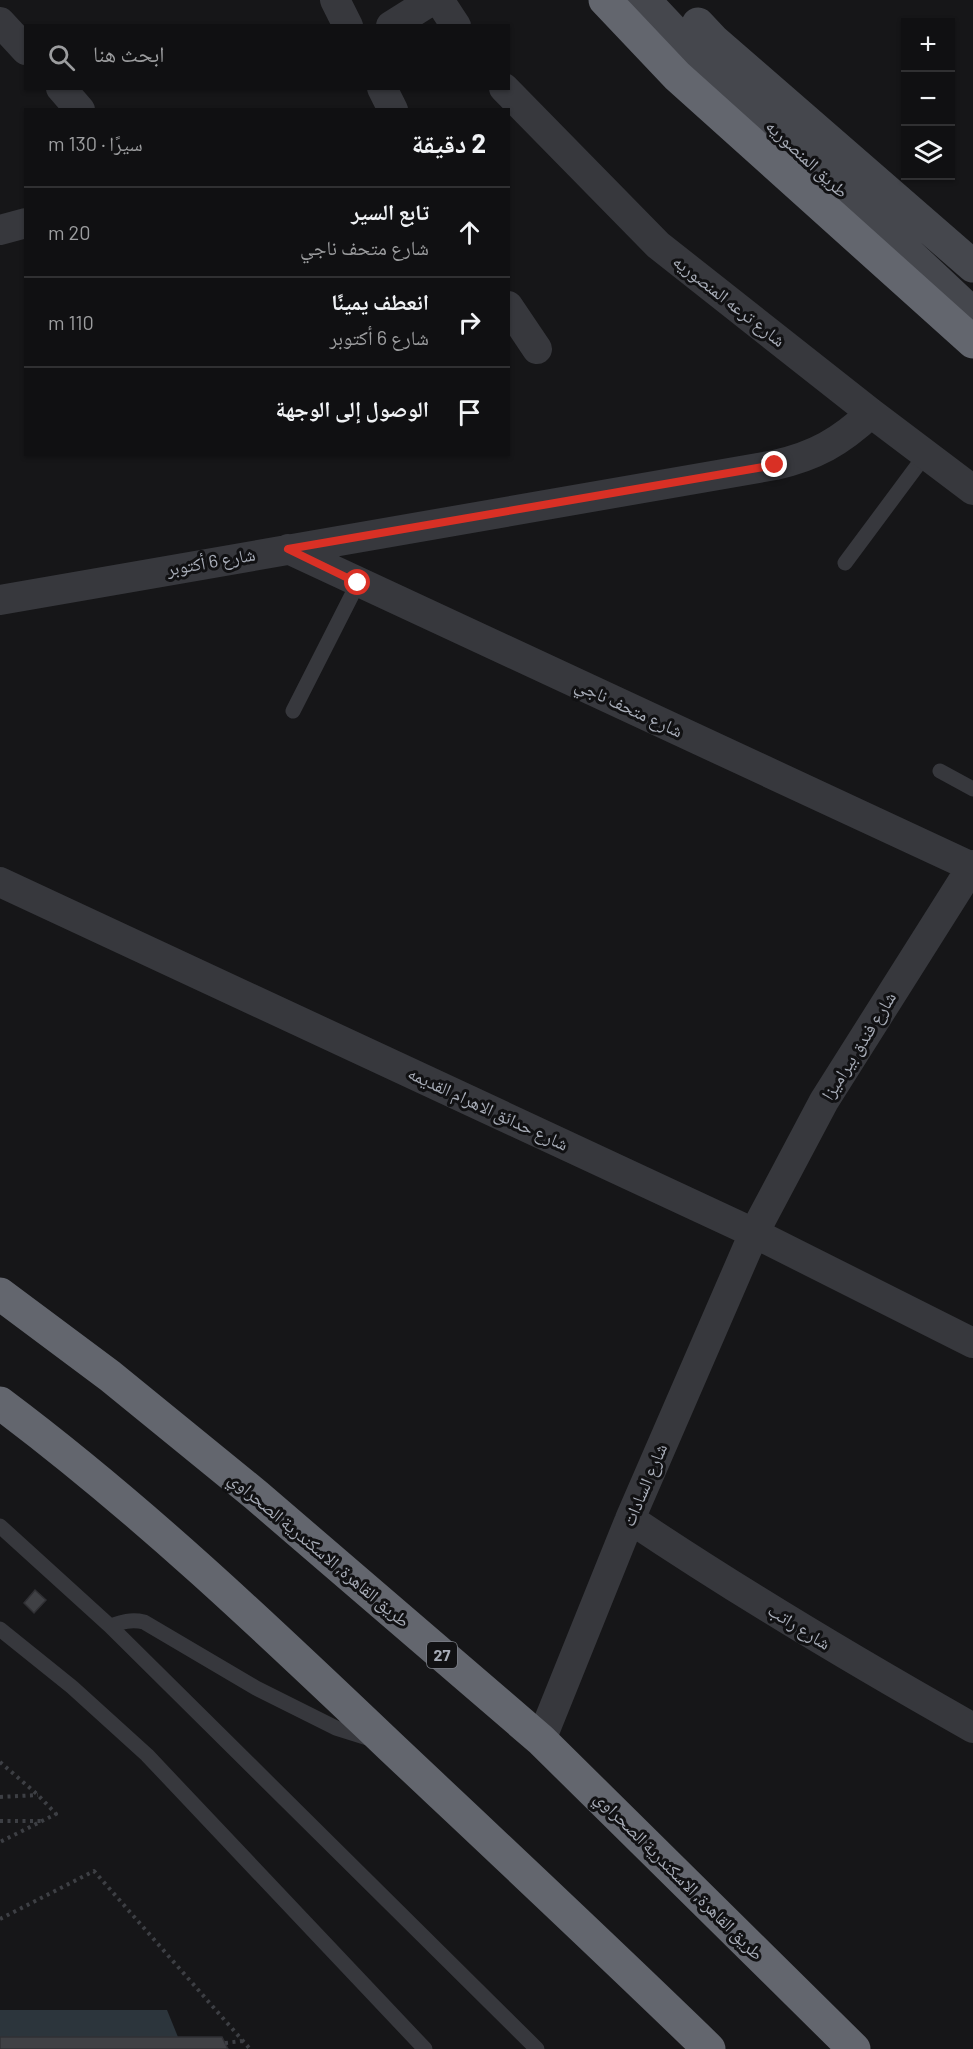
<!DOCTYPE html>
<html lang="ar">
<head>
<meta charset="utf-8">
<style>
	body { margin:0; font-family:Barlow,"Noto Naskh Arabic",sans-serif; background:#1e1e20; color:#f1f3f6; direction:rtl }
	.controls { position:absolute; right:18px; top:18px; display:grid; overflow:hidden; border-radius:0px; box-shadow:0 2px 4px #0004 }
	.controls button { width:54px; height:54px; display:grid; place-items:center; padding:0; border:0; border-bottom:2px solid #303032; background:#101012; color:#f1f3f6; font:30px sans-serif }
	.stop { position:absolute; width:18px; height:18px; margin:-14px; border:4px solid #d93025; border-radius:50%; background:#fff }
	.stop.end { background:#d93025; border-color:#fff; box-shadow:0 2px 6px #0008 }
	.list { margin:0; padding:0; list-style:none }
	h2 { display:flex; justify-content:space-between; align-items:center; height:78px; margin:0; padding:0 24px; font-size:26px }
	h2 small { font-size:20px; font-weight:400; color:#9c9d9f }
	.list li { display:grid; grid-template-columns:39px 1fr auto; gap:18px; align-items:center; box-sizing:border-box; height:90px; padding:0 24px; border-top:2px solid #303032 }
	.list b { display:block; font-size:22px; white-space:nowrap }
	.list p { margin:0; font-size:20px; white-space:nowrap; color:#9c9d9f }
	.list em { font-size:20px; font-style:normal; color:#9c9d9f }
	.icon { flex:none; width:33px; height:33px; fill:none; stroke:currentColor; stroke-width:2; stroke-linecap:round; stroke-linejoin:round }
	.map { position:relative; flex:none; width:973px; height:2049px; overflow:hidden; direction:ltr }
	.search { position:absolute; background:#101012; box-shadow:0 2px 4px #0004; left:24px; top:24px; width:486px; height:66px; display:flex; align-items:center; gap:15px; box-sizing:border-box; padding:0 21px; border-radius:0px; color:#9c9d9f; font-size:22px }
	.panel { position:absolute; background:#101012; box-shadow:0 2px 4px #0004; left:24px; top:108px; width:486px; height:348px; border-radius:0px; direction:rtl }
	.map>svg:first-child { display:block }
	.water { fill:#2c353c }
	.building { fill:#404145; stroke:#303034; stroke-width:1.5 }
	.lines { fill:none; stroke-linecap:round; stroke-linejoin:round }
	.path { stroke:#3d3f44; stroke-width:4; stroke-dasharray:3 4.5; stroke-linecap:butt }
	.lane { stroke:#37383d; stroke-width:15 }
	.street { stroke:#37383d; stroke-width:30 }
	.secondary { stroke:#45474d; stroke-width:33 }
	.highway { stroke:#63666e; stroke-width:33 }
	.route { stroke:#d93025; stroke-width:8 }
	.labels { text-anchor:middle; stroke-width:6; stroke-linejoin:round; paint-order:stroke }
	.shield { fill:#111113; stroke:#7b7e86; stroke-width:1.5 }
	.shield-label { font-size:16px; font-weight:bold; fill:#a8adb8 }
	.street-label { font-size:18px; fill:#a8adb8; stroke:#111113 }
</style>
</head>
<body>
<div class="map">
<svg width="973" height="2049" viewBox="0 0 973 2049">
	<rect width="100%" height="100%" fill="#161618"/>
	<!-- water -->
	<path class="water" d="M0,2010h167l11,27h-178z"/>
	<!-- building -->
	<path class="building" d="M35,1590l11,10 -12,13 -10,-10z
		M0,2037h222l6,12h-228z"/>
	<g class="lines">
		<!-- path -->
		<path class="path" d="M0,1762l38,33 18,19 -56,28
			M0,1797l38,-2
			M0,1821h41
			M0,1919l94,-48 156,178
			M225,2043l17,-2"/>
		<!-- lane -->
		<path class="lane" d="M845,563l81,-109
			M293,711l65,-128
			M940,771l33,18
			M0,1526l110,100 427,423
			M110,1626c12,-4 21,-7 34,-4l112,66 80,40 35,11
			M0,1629l72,58 75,68 278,294"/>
		<!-- street -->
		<path class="street" d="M335,0l13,26
			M439,0l17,26
			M0,22l26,28
			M391,26l41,-26
			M61,88l19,22
			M382,88l11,22
			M504,88l154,157 213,168 102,77
			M0,230l26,-7
			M508,306l29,43
			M288,549l684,318
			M0,600l775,-135c40,-9 65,-23 96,-52
			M0,882l754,351 219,110
			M630,1519c112,75 226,143 343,209
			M541,1740l89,-221 124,-286 70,-132 149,-236"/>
		<!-- secondary -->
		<path class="secondary" d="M644,0l47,50 282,264
			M698,24l16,17 259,225"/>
		<!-- highway -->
		<path class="highway" d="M605,0l72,76 296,266
			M0,1294l110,82 146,119 285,245 313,309
			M0,1403c139,104 265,224 391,344 106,100 213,200 318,302"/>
	</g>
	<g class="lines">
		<!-- route -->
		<path class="route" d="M358,583l-70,-34 487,-84"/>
	</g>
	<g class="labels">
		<!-- shield labels -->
		<rect class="shield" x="427" y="1642" width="30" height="26" rx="4.5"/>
		<g class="shield-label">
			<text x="442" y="1661">27</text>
		</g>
		<!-- street labels -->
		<g class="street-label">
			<text transform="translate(807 159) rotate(43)" y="6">طريق المنصوريه</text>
			<text transform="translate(729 301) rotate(38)" y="6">شارع ترعه المنصوريه</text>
			<text transform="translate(211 562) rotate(-10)" y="6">شارع 6 أكتوبر</text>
			<text transform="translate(629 708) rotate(25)" y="6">شارع متحف ناجي</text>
			<text transform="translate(859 1046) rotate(-58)" y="6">شارع فندق بيراميزا</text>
			<text transform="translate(488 1109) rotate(25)" y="6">شارع حدائق الاهرام القديمه</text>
			<text transform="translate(645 1485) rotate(-67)" y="6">شارع السادات</text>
			<text transform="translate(319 1550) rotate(40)" y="6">طريق القاهرة, الاسكندرية الصحراوي</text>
			<text transform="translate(799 1627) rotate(32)" y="6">شارع راتب</text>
			<text transform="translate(679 1876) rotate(45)" y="6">طريق القاهرة, الاسكندرية الصحراوي</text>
		</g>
	</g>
</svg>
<div class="controls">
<button>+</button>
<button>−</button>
<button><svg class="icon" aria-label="layers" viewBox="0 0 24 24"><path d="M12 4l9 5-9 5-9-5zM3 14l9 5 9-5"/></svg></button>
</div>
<div class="stop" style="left:358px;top:583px"></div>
<div class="stop end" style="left:775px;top:465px"></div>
<div class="search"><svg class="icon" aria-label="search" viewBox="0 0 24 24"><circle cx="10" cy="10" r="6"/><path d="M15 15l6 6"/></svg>ابحث هنا</div>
<section class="panel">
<h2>2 دقيقة<small>سيرًا · 130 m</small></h2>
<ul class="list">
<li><svg class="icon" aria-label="ahead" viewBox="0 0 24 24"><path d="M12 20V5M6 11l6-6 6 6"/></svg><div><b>تابع السير</b><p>شارع متحف ناجي</p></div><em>20 m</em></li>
<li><svg class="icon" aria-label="right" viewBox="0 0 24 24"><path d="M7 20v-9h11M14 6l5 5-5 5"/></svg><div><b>انعطف يمينًا</b><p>شارع 6 أكتوبر</p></div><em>110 m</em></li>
<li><svg class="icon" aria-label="arrive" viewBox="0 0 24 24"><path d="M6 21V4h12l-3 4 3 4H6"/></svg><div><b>الوصول إلى الوجهة</b></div></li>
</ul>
</section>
</div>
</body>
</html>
